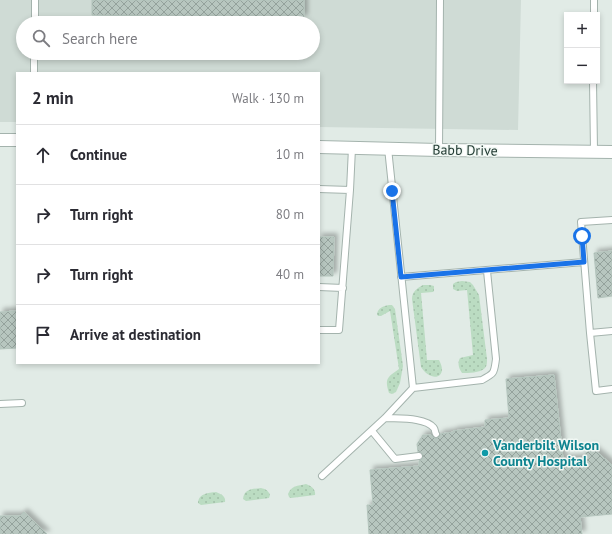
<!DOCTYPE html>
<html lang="en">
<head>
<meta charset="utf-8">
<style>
	body { margin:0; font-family:"PT Sans",sans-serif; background:#f7f7f7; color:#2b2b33 }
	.controls { position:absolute; right:12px; top:12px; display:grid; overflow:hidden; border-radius:0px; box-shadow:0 2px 6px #0003 }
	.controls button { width:36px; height:36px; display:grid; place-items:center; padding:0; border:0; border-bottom:1px solid #e1e1e2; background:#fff; color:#2b2b33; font:20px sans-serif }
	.stop { position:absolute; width:12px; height:12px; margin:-9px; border:3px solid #1a73e8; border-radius:50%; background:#fff }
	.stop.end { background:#1a73e8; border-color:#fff; box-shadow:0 1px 4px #0008 }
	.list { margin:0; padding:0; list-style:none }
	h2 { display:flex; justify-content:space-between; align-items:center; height:52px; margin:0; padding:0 16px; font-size:17px }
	h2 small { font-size:13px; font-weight:400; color:#7c7c81 }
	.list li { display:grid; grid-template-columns:26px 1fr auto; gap:12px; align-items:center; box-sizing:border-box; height:60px; padding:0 16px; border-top:1px solid #e1e1e2 }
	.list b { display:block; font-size:15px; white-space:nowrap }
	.list em { font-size:13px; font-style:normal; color:#7c7c81 }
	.icon { flex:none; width:22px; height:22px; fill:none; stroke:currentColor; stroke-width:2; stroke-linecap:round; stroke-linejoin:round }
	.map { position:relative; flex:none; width:612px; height:534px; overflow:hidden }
	.search { position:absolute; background:#fff; box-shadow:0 2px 6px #0003; left:16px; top:16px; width:304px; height:44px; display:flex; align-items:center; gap:10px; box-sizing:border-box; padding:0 14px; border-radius:22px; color:#7c7c81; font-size:15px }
	.panel { position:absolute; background:#fff; box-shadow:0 2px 6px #0003; left:16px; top:72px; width:304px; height:292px; border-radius:0px }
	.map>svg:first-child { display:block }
	.built { fill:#cfdbd5; fill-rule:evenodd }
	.grass { fill:url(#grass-dots) }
	.building { fill:url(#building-cross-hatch); stroke:#b4c5bd; filter:url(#shadow) }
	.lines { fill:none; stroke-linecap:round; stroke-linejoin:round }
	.lane-casing { stroke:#a4b3ad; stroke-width:8 }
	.street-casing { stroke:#a4b3ad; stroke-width:14 }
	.lane { stroke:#fff; stroke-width:6 }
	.street { stroke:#fff; stroke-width:12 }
	.route { stroke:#1a73e8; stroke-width:5 }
	.culture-dot { fill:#0f9aa8; stroke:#f1f8f4; stroke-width:1.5 }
	.labels { text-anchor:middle; stroke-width:3; stroke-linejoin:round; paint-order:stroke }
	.street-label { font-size:14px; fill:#223b33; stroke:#f1f8f4 }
	.culture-label { font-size:14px; font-weight:bold; fill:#0d838f; stroke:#f1f8f4; text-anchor:start }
</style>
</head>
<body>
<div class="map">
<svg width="612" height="534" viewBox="0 0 612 534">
	<defs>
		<pattern id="grass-dots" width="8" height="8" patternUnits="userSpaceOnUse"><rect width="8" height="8" fill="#bbdcc2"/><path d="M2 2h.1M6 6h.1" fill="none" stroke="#a0bea7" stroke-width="1.8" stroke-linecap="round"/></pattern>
		<pattern id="building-cross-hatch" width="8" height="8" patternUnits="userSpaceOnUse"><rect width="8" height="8" fill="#b7c6bf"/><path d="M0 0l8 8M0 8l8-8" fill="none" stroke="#94a29c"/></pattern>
		<filter id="shadow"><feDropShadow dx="3.5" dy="-3.5" stdDeviation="2" flood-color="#0004"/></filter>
	</defs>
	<rect width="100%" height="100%" fill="#e1ebe6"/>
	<!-- built -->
	<path class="built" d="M0,0h521l-3,130 -199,-3v-54h-302v49h-17zM23,23h290v30h-290z"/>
	<!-- grass -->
	<path class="grass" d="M462,281l8,1 3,3 6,10 8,64c0,3 0,7 -2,9 -5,5 -17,5 -23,5 -3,-5 -5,-9 -2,-15l13,-3 -6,-65 -10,1 -4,-2v-5l3,-2z
		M423,285h7l4,1v5l-1,1 -12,1 6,67h12c10,18 -8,23 -18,7l-9,-68c0,-7 5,-11 11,-14z
		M389,305h3l3,4 8,57 -3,17 -4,9 -4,2 -3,-1c-5,-15 -1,-16 10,-24l-9,-58 -9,5h-3l-1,-2c1,-6 6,-8 12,-9z
		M306,484c5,2 10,5 9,11l-24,3 -2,-1 -1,-3c4,-9 9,-8 18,-10z
		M261,488c4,1 7,2 9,7l-1,3 -23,3 -3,-2c1,-10 9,-10 18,-11z
		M216,492c5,2 10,4 9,10l-24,3 -3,-2c1,-10 10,-10 18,-11z"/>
	<!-- building -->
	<path class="building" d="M92,0h212v18l-212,-3z
		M319,237h15l-1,39h-14z
		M612,251v45l-14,2 -4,-45z
		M17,311v37l-17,1v-37z
		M554,375l9,84 19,-1 9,-11 21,18v49l-32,3 2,17h-213l-2,-29h6l-3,-35 49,-4v-5l3,-2 1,-3 -2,-4h-3l-1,-8 6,-9h8l3,3h3l3,-2v-2l14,-2 -1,-1 32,-4v-7l24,-2 -3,-39z
		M24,512l23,22h-47v-18h20z"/>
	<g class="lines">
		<defs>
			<path id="lane" d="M594,15v-15
				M35,23v-23
				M34,73v-20
				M593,81l1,70
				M439,150l1,-150
				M319,189l31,1
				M401,277l183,-15
				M319,287l24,1
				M319,330h20l11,-140 2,-42
				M612,331l-22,2 6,58 16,-2
				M590,333l-9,-111 31,-2
				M413,388l69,-8c13,-7 12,-7 14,-21l-9,-88
				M0,404l22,-1
				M385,418c13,1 40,-1 49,10 1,1 1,5 2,6
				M372,431l23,28 24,-3
				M322,476l63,-58 28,-30 -25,-240"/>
			<path id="street" d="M0,140h17
				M319,147l120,3 173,2"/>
		</defs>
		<!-- lane casing -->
		<use href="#lane" class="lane-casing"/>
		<!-- street casing -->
		<use href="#street" class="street-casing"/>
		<!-- lane -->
		<use href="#lane" class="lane"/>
		<!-- street -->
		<use href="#street" class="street"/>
	</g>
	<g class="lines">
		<!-- route -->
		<path class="route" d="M392,191l9,86 183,-15 -2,-26"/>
	</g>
	<!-- markers -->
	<circle class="culture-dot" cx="485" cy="453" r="4"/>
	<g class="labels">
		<!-- street labels -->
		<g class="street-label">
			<text transform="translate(465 150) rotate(1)" y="5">Babb Drive</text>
		</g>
		<!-- culture labels -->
		<g class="culture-label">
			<text x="493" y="450">Vanderbilt Wilson<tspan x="493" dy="16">County Hospital</tspan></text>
		</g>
	</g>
</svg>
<div class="controls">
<button>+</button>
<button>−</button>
</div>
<div class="stop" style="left:582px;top:236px"></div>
<div class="stop end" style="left:392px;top:191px"></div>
<div class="search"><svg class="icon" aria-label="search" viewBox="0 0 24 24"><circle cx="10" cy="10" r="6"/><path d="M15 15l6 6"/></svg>Search here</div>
<section class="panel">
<h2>2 min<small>Walk · 130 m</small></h2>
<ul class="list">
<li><svg class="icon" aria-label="ahead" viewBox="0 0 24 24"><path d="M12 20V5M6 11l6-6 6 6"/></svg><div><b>Continue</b></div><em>10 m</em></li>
<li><svg class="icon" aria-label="right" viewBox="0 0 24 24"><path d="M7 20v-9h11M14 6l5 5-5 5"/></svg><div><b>Turn right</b></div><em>80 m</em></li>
<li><svg class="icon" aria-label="right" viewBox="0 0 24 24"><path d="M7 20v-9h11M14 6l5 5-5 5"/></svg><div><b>Turn right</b></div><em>40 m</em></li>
<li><svg class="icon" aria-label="arrive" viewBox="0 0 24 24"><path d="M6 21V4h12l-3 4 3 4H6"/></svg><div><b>Arrive at destination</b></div></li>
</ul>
</section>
</div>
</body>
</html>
